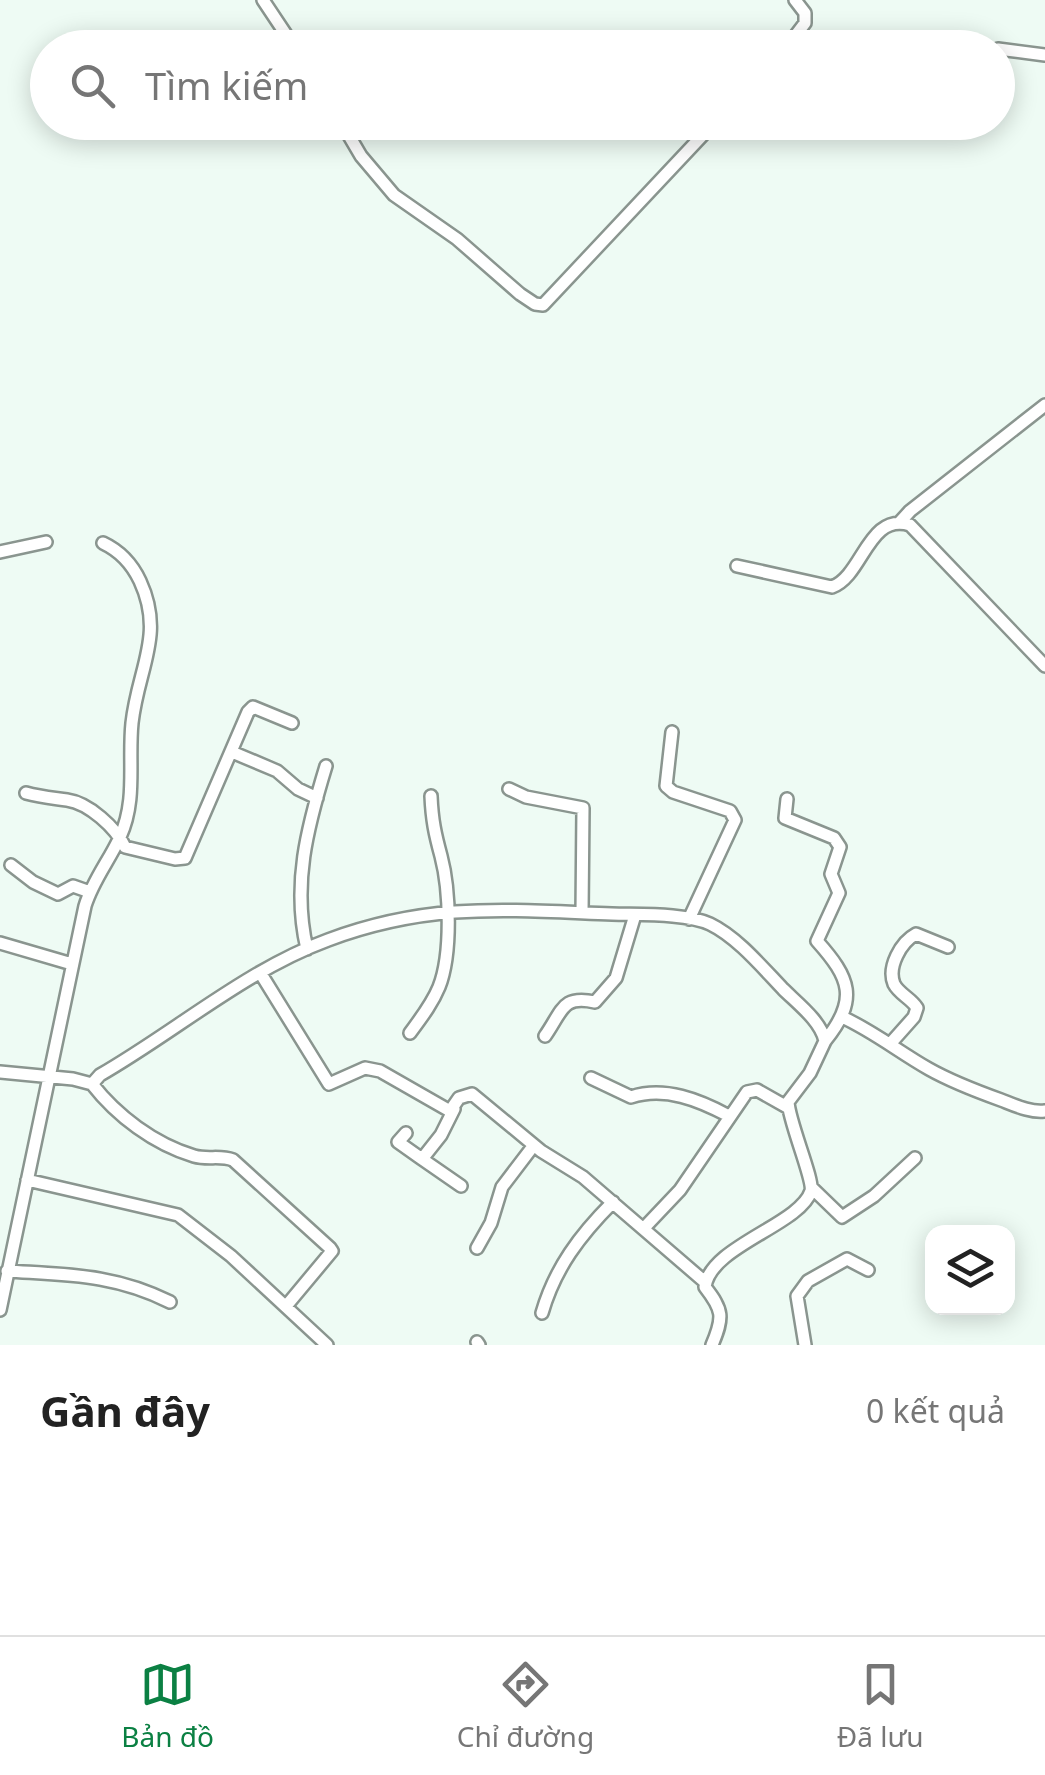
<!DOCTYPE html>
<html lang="vi">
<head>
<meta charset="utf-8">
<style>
	body { margin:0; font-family:"Noto Sans",sans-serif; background:#f6f6f6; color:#222 }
	.controls { position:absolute; right:30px; bottom:30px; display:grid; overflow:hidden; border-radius:20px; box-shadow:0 5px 25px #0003 }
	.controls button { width:90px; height:90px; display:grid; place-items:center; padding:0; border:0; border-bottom:2px solid #e0e0e0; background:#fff; color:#222; font:50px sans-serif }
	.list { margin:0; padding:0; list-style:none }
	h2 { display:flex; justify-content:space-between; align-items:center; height:130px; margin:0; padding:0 40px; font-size:42px }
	h2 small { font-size:32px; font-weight:400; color:#767676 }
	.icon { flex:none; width:55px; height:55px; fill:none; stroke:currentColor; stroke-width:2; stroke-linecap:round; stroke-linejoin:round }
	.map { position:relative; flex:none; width:1045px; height:1345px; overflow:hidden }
	.search { position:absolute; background:#fff; box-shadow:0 5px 25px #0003; left:30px; right:30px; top:30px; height:110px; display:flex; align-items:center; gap:25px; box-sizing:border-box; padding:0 35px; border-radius:55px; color:#767676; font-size:38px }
	.sheet { height:290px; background:#fff }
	nav { display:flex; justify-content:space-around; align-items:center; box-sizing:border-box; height:140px; border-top:2px solid #e0e0e0; background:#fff; font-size:28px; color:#767676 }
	nav a { display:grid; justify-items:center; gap:5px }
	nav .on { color:#0b8043 }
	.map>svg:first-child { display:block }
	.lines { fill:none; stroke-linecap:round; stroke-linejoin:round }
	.minor-casing { stroke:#8a958f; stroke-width:16 }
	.minor { stroke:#fff; stroke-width:11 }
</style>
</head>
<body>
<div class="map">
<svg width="1045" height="1345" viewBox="0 0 1045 1345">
	<rect width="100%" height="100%" fill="#eefbf4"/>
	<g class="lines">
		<defs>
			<path id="minor" d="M263,0l32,48
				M786,48l19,-25v-10l-10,-13
				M998,49l47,6
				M341,122l20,34 33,39 63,44 63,55 15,10 8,1 172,-183
				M900,522l10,-11 135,-106
				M0,552l46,-10
				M737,566l95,21c31,-11 36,-75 78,-62l135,141
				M672,732l-6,54 7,6 57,19 5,9 -46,99
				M232,752l45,19 21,18 19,9
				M509,789l17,8 57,11 -1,105
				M26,793c14,4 27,5 41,7 22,3 49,28 58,47l50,12 10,-1 63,-146 5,-5 39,16
				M787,799l-2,19 49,20 6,9 -9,27 8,19 -22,48c33,37 42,58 8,100
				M11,865l22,17 25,12 15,-8 17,6
				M0,943l72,21
				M307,949c-15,-64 0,-121 19,-183
				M261,974l68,110 36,-16 15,3 70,40 9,-13 13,-4 69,57 42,26 122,105
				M842,1017c31,14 57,35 87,52 23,13 47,22 72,31 13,5 30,13 44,11
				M410,1033c11,-15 22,-29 29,-46 13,-33 11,-97 2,-131 -6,-22 -9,-36 -10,-60
				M545,1036c18,-26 17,-41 50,-34l21,-24 19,-63
				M890,1044l24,-27 3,-9c-5,-9 -18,-14 -23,-24 -7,-17 7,-42 22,-50l32,13
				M0,1072l73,7 19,5 8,-9c75,-43 146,-105 228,-135 102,-38 178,-30 284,-26 26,1 74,-1 98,10 27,13 52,43 73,65 14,14 38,32 42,52l-15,32 -22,29c1,20 26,78 23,89 -11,34 -101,55 -106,96 18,23 19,30 7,58
				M591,1078l40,19c34,-11 68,3 98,19
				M92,1084c25,32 62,60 102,72 14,4 26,-1 39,4l97,88 2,3 -45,54
				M454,1109l-13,26 -19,24 39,27
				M406,1133l-8,9 24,17
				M27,1180l151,35 53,41 96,89
				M812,1188l30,29 32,-21 41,-38
				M644,1228l36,-38 67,-98 10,-2 30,17
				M477,1248l14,-25 11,-36 32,-42
				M7,1271c61,4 107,3 163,31
				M0,1310l85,-404c8,-26 24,-45 35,-69 17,-37 8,-75 12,-114 6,-55 33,-88 8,-142 -8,-17 -20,-30 -37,-38
				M542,1313c13,-45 38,-78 71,-111
				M477,1342l2,3
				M805,1345l-8,-49 11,-15 39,-22 21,11"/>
		</defs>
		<!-- minor casing -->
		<use href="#minor" class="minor-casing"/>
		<!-- minor -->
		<use href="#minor" class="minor"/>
	</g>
</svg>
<div class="controls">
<button><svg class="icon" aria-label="layers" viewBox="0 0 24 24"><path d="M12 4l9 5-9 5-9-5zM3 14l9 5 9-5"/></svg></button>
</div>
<div class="search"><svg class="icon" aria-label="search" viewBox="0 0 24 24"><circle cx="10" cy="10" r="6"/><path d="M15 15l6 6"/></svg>Tìm kiếm</div>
</div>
<section class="sheet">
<h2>Gần đây<small>0 kết quả</small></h2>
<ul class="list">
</ul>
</section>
<nav>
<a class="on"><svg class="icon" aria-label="map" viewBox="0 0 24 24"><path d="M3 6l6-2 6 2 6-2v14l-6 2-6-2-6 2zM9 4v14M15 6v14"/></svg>Bản đồ</a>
<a><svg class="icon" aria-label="directions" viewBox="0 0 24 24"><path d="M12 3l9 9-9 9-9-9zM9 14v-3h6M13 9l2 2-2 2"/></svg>Chỉ đường</a>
<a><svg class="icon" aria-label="saved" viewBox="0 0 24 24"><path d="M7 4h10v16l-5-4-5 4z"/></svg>Đã lưu</a>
</nav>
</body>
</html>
